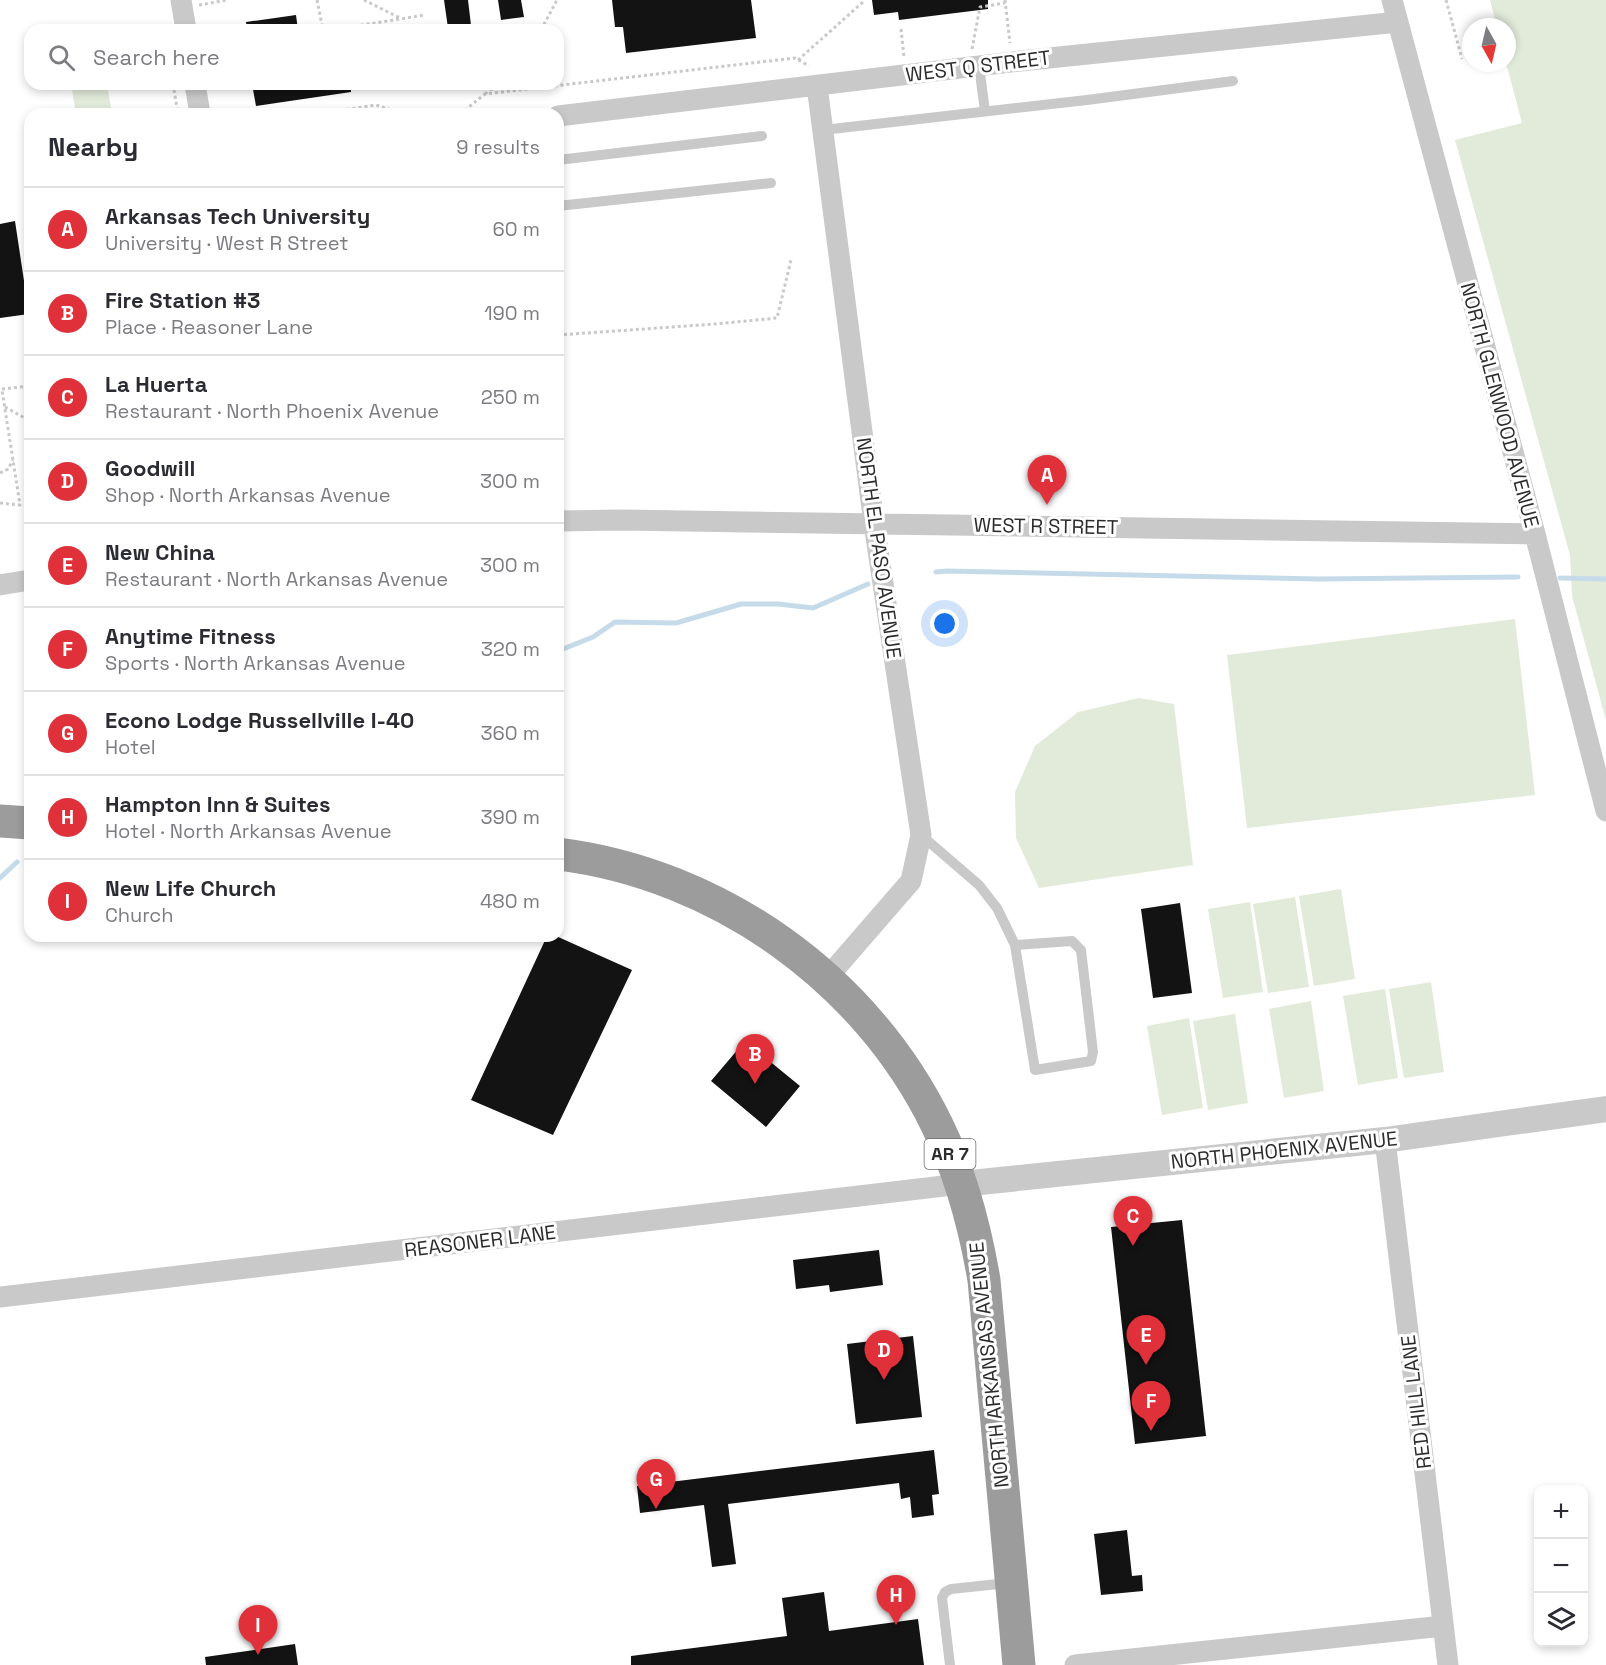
<!DOCTYPE html>
<html lang="en">
<head>
<meta charset="utf-8">
<style>
	body { margin:0; font-family:"Space Grotesk",sans-serif; background:#f2f2f3; color:#2b2b33 }
	.controls { position:absolute; right:18px; bottom:18px; display:grid; overflow:hidden; border-radius:12px; box-shadow:0 3px 9px #0003 }
	.controls button { width:54px; height:54px; display:grid; place-items:center; padding:0; border:0; border-bottom:2px solid #e1e1e2; background:#fff; color:#2b2b33; font:30px sans-serif }
	.compass { position:absolute; left:1462px; top:18px; width:54px; height:54px; border-radius:50%; background:#fff; box-shadow:0 3px 9px #0003; rotate:172deg }
	.you { position:absolute; left:945px; top:624px; width:21px; height:21px; margin:-15px; border:4px solid #fff; border-radius:50%; background:#1a73e8; box-shadow:0 0 0 9px #1a73e833 }
	.badge { display:grid; place-items:center; width:39px; height:39px; border-radius:50%; background:#e0313a; color:#fff; font-size:20px; font-weight:700 }
	.pin { position:absolute; translate:-50% -50px; filter:drop-shadow(0 2px 3px #0008) }
	.pin::after { content:''; position:absolute; top:32px; width:21px; height:18px; background:inherit; clip-path:polygon(0 0,100% 0,50% 100%) }
	.list { margin:0; padding:0; list-style:none }
	h2 { display:flex; justify-content:space-between; align-items:center; height:78px; margin:0; padding:0 24px; font-size:26px }
	h2 small { font-size:20px; font-weight:400; color:#7c7c81 }
	.list li { display:grid; grid-template-columns:39px 1fr auto; gap:18px; align-items:center; box-sizing:border-box; height:84px; padding:0 24px; border-top:2px solid #e1e1e2 }
	.list b { display:block; font-size:22px; white-space:nowrap }
	.list p { margin:0; font-size:20px; white-space:nowrap; color:#7c7c81 }
	.list em { font-size:20px; font-style:normal; color:#7c7c81 }
	.icon { flex:none; width:33px; height:33px; fill:none; stroke:currentColor; stroke-width:2; stroke-linecap:round; stroke-linejoin:round }
	.map { position:relative; flex:none; width:1606px; height:1665px; overflow:hidden }
	.search { position:absolute; background:#fff; box-shadow:0 3px 9px #0003; left:24px; top:24px; width:540px; height:66px; display:flex; align-items:center; gap:15px; box-sizing:border-box; padding:0 21px; border-radius:18px; color:#7c7c81; font-size:22px }
	.panel { position:absolute; background:#fff; box-shadow:0 3px 9px #0003; left:24px; top:108px; width:540px; height:834px; border-radius:18px }
	.map>svg:first-child { display:block }
	.green { fill:#e2eada }
	.lines { fill:none; stroke-linecap:round; stroke-linejoin:round }
	.stream { stroke:#c6dbe9; stroke-width:5 }
	.building { fill:#131313 }
	.path { stroke:#c9c9c9; stroke-width:3; stroke-dasharray:3 3; stroke-linecap:butt }
	.service { stroke:#c9c9c9; stroke-width:10 }
	.minor { stroke:#c9c9c9; stroke-width:21 }
	.tertiary { stroke:#c9c9c9; stroke-width:26 }
	.trunk { stroke:#9c9c9c; stroke-width:33 }
	.labels { text-anchor:middle; stroke-width:6; stroke-linejoin:round; paint-order:stroke }
	.shield { fill:#fff; stroke:#6b6b6b; stroke-width:1.5 }
	.shield-label { font-size:18px; font-weight:bold; fill:#2c2c2c }
	.street-label { font-size:20px; fill:#2c2c2c; stroke:#fff }
</style>
</head>
<body>
<div class="map">
<svg width="1606" height="1665" viewBox="0 0 1606 1665">
	<rect width="100%" height="100%" fill="#fff"/>
	<!-- green -->
	<path class="green" d="M1490,0h116v720l-34,-124 -2,-41 -115,-415 67,-17 -16,-60 1,-36h-10z
		M71,84h36l5,30h-36z
		M1515,619l20,176 -288,33 -20,-173z
		M1139,698l35,6 19,161 -154,23 -23,-50 -1,-46 20,-46 43,-34z
		M1341,889l14,90 -41,7 -15,-90z
		M1295,897l14,90 -41,6 -15,-89z
		M1250,902l13,90 -40,6 -15,-89z
		M1431,982l13,90 -40,6 -15,-89z
		M1385,989l13,89 -40,7 -15,-89z
		M1311,1001l13,90 -40,7 -15,-89z
		M1235,1014l13,89 -40,7 -15,-89z
		M1189,1018l14,90 -41,7 -15,-89z"/>
	<g class="lines">
		<!-- stream -->
		<path class="stream" d="M936,572l11,-1 371,8 200,-2
			M1560,578l46,1
			M558,651l35,-14 22,-15 61,1 65,-19h37l35,4 55,-24
			M0,878l17,-16"/>
	</g>
	<!-- building -->
	<path class="building" d="M444,0h24l3,25 -23,3z
		M498,0h23l3,17 -23,3z
		M612,0h139l5,38 -130,15 -3,-26h-8z
		M872,0h116v9l-89,11 -1,-8 -24,3z
		M296,15l2,15h-51l-1,-8z
		M252,84h99v8l-95,14z
		M15,221l14,93 -29,4v-94z
		M1180,903l12,90 -39,5 -12,-89z
		M547,936h9l76,34 -79,165 -82,-35z
		M745,1041l55,45 -34,41 -55,-46z
		M1182,1220l24,216 -71,8 -24,-217z
		M879,1250l4,35 -53,7 -1,-7 -33,4 -3,-29z
		M913,1336l9,81 -66,7 -9,-80z
		M934,1450l5,44 -7,1 2,20 -22,3 -2,-21 -9,2 -2,-16 -171,21 8,60 -24,3 -8,-62 -64,8 -3,-27z
		M1127,1530l5,46 10,-1 1,16 -42,4 -7,-61z
		M824,1592l5,39 89,-12 6,46h-293v-9l156,-20 -5,-38z
		M295,1644l3,21h-92l-1,-8z"/>
	<g class="lines">
		<!-- path -->
		<path class="path" d="M317,0l6,30
			M364,0l36,18
			M1005,0l5,43
			M1446,0l16,59
			M199,5l28,-5
			M901,29l3,28
			M331,30l94,-15
			M541,30l16,-30
			M972,49l8,-42 25,-4
			M798,60l66,-59
			M173,84l5,30
			M485,94l13,-10
			M317,114l59,-9 28,9
			M460,114l25,-20 310,-36 14,8
			M558,335l157,-11 62,-6 14,-58
			M2,389l28,-3
			M5,407l25,14
			M0,473l8,-4 5,-9
			M0,503l20,2 -18,-115"/>
		<!-- service -->
		<path class="service" d="M979,66l6,45
			M823,130l264,-30 146,-19
			M558,160l204,-24
			M558,206l213,-23
			M921,835l58,50 18,23 18,37 20,125 56,-9 2,-9 -12,-102 -9,-9 -57,4
			M950,1665l-8,-67 3,-6 6,-3 57,-6"/>
		<!-- minor -->
		<path class="minor" d="M181,0l5,30
			M1392,0l143,534 71,277
			M195,84l5,30
			M817,86l57,438 47,311 -10,46 -85,98
			M558,116l462,-55 378,-39
			M558,521l64,-1 913,14
			M0,585l30,-5
			M1385,1140l63,525
			M0,1297l961,-113
			M1075,1665l368,-39"/>
		<!-- tertiary -->
		<path class="tertiary" d="M961,1184l424,-44 221,-31"/>
		<!-- trunk -->
		<path class="trunk" d="M0,821l30,2
			M558,854c161,20 308,125 379,271 24,49 38,102 47,155l35,385"/>
	</g>
	<g class="labels">
		<!-- shield labels -->
		<rect class="shield" x="924.5" y="1139" width="51" height="30" rx="4.5"/>
		<g class="shield-label">
			<text x="950" y="1160">AR 7</text>
		</g>
		<!-- street labels -->
		<g class="street-label">
			<text transform="translate(978 66) rotate(-7)" y="7">WEST Q STREET</text>
			<text transform="translate(1500 405) rotate(75)" y="7">NORTH GLENWOOD AVENUE</text>
			<text transform="translate(1046 526) rotate(1)" y="7">WEST R STREET</text>
			<text transform="translate(879 548) rotate(82)" y="7">NORTH EL PASO AVENUE</text>
			<text transform="translate(1284 1150) rotate(-6)" y="7">NORTH PHOENIX AVENUE</text>
			<text transform="translate(480 1241) rotate(-7)" y="7">REASONER LANE</text>
			<text transform="translate(989 1365) rotate(-96)" y="7">NORTH ARKANSAS AVENUE</text>
			<text transform="translate(1416 1402) rotate(-97)" y="7">RED HILL LANE</text>
		</g>
	</g>
</svg>
<div class="controls">
<button>+</button>
<button>−</button>
<button><svg class="icon" aria-label="layers" viewBox="0 0 24 24"><path d="M12 4l9 5-9 5-9-5zM3 14l9 5 9-5"/></svg></button>
</div>
<svg class="compass" viewBox="-18 -18 36 36"><path d="M0-13l5 13h-10z" fill="#e53935"/><path d="M0 13l5-13h-10z" fill="#7c7c81"/></svg>
<div class="you"></div>
<div class="pin badge" style="left:1047px;top:505px">A</div>
<div class="pin badge" style="left:755px;top:1084px">B</div>
<div class="pin badge" style="left:1133px;top:1246px">C</div>
<div class="pin badge" style="left:884px;top:1380px">D</div>
<div class="pin badge" style="left:1146px;top:1365px">E</div>
<div class="pin badge" style="left:1151px;top:1431px">F</div>
<div class="pin badge" style="left:656px;top:1509px">G</div>
<div class="pin badge" style="left:896px;top:1625px">H</div>
<div class="pin badge" style="left:258px;top:1655px">I</div>
<div class="search"><svg class="icon" aria-label="search" viewBox="0 0 24 24"><circle cx="10" cy="10" r="6"/><path d="M15 15l6 6"/></svg>Search here</div>
<section class="panel">
<h2>Nearby<small>9 results</small></h2>
<ul class="list">
<li><span class="badge">A</span><div><b>Arkansas Tech University</b><p>University · West R Street</p></div><em>60 m</em></li>
<li><span class="badge">B</span><div><b>Fire Station #3</b><p>Place · Reasoner Lane</p></div><em>190 m</em></li>
<li><span class="badge">C</span><div><b>La Huerta</b><p>Restaurant · North Phoenix Avenue</p></div><em>250 m</em></li>
<li><span class="badge">D</span><div><b>Goodwill</b><p>Shop · North Arkansas Avenue</p></div><em>300 m</em></li>
<li><span class="badge">E</span><div><b>New China</b><p>Restaurant · North Arkansas Avenue</p></div><em>300 m</em></li>
<li><span class="badge">F</span><div><b>Anytime Fitness</b><p>Sports · North Arkansas Avenue</p></div><em>320 m</em></li>
<li><span class="badge">G</span><div><b>Econo Lodge Russellville I-40</b><p>Hotel</p></div><em>360 m</em></li>
<li><span class="badge">H</span><div><b>Hampton Inn &amp; Suites</b><p>Hotel · North Arkansas Avenue</p></div><em>390 m</em></li>
<li><span class="badge">I</span><div><b>New Life Church</b><p>Church</p></div><em>480 m</em></li>
</ul>
</section>
</div>
</body>
</html>
